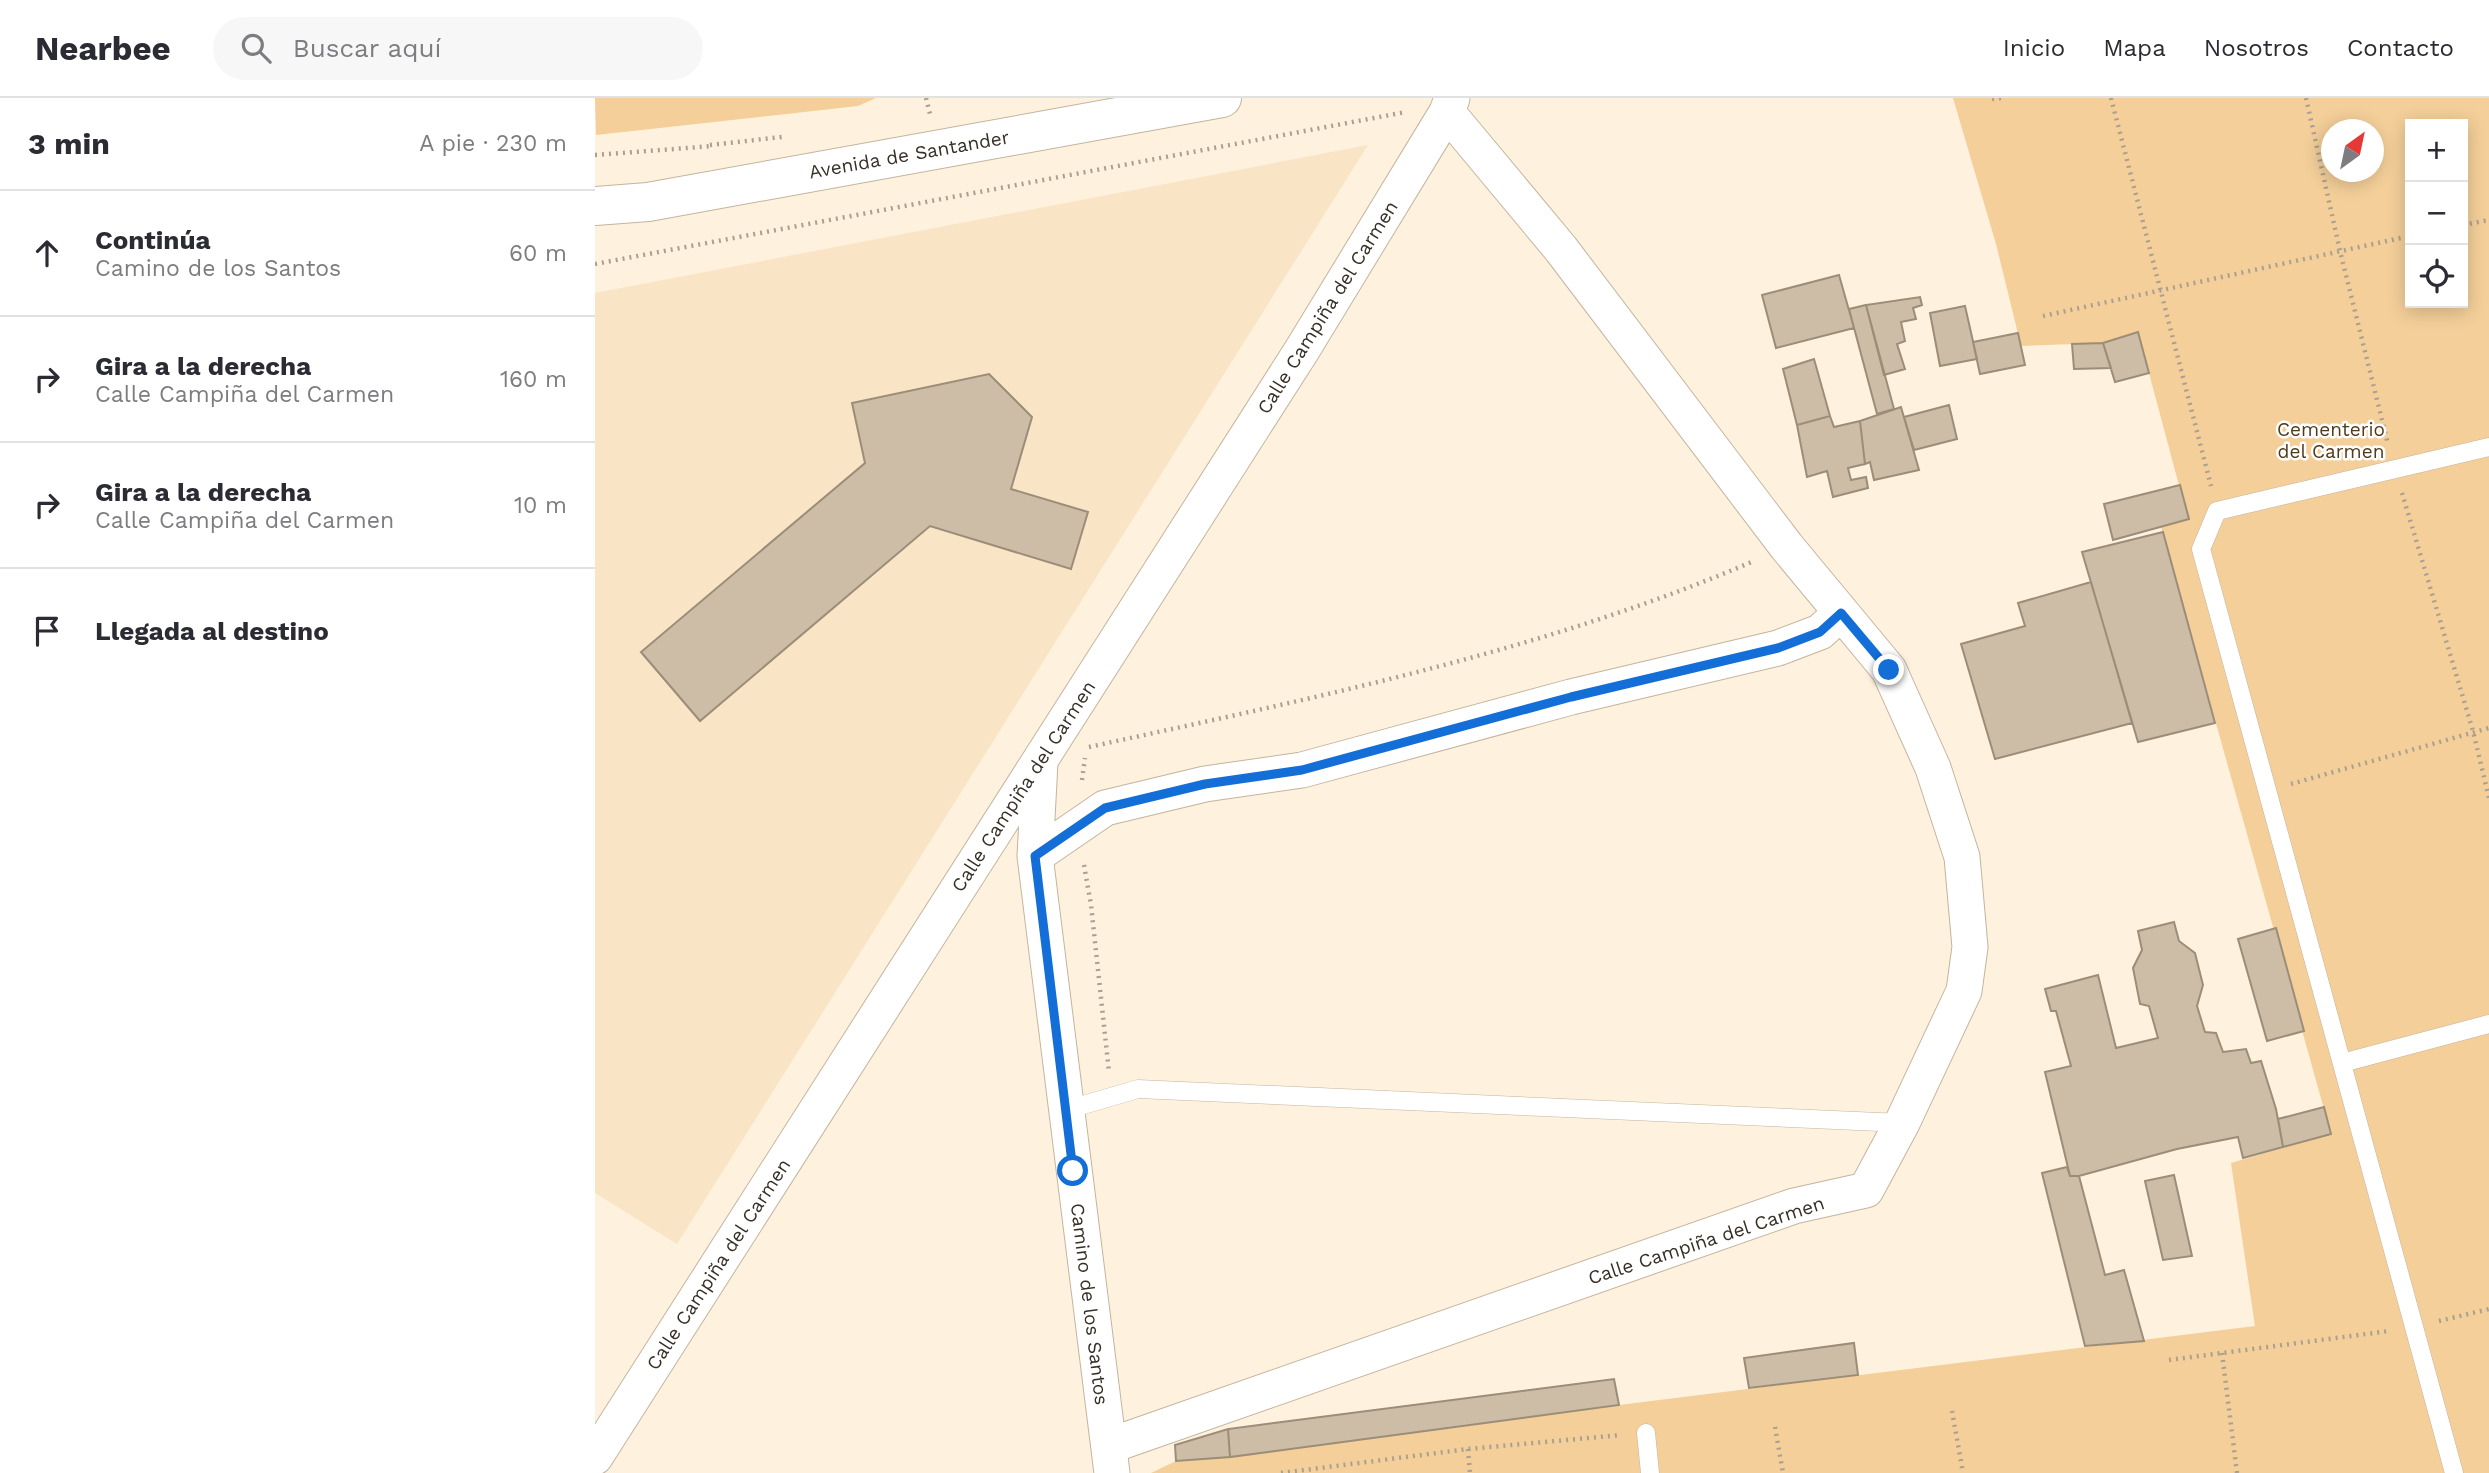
<!DOCTYPE html>
<html lang="es">
<head>
<meta charset="utf-8">
<style>
	body { margin:0; font-family:"Work Sans",sans-serif; background:#f7f7f7; color:#2b2b33 }
	.controls { position:absolute; right:21px; top:21px; display:grid; overflow:hidden; border-radius:0px; box-shadow:0 4px 18px #0003 }
	.controls button { width:63px; height:63px; display:grid; place-items:center; padding:0; border:0; border-bottom:2px solid #e1e1e2; background:#fff; color:#2b2b33; font:35px sans-serif }
	.compass { position:absolute; left:1726px; top:21px; width:63px; height:63px; border-radius:50%; background:#fff; box-shadow:0 4px 18px #0003; rotate:33deg }
	.stop { position:absolute; width:21px; height:21px; margin:-16px; border:5px solid #136ed7; border-radius:50%; background:#fff }
	.stop.end { background:#136ed7; border-color:#fff; box-shadow:0 2px 7px #0008 }
	.list { margin:0; padding:0; list-style:none }
	h2 { display:flex; justify-content:space-between; align-items:center; height:91px; margin:0; padding:0 28px; font-size:30px }
	h2 small { font-size:23px; font-weight:400; color:#7c7c81 }
	.list li { display:grid; grid-template-columns:46px 1fr auto; gap:21px; align-items:center; box-sizing:border-box; height:126px; padding:0 28px; border-top:2px solid #e1e1e2 }
	.list b { display:block; font-size:26px; white-space:nowrap }
	.list p { margin:0; font-size:23px; white-space:nowrap; color:#7c7c81 }
	.list em { font-size:23px; font-style:normal; color:#7c7c81 }
	.icon { flex:none; width:38px; height:38px; fill:none; stroke:currentColor; stroke-width:2; stroke-linecap:round; stroke-linejoin:round }
	.map { position:relative; flex:none; width:1894px; height:1375px; overflow:hidden }
	header { display:flex; align-items:center; gap:42px; box-sizing:border-box; height:98px; padding:0 35px; background:#fff; border-bottom:2px solid #e1e1e2 }
	header strong { font-size:33px }
	nav { display:flex; gap:38px; margin-inline-start:auto; font-size:24px }
	.search { width:490px; height:63px; background:#f7f7f7; display:flex; align-items:center; gap:18px; box-sizing:border-box; padding:0 24px; border-radius:38px; color:#7c7c81; font-size:26px }
	main { display:flex }
	aside { flex:1; background:#fff }
	.map>svg:first-child { display:block }
	.built { fill:#f9e4c6 }
	.green { fill:#f4cf99; fill-rule:evenodd }
	.building { fill:#cdbda7; stroke:#9c8d78; stroke-width:2 }
	.lines { fill:none; stroke-linecap:round; stroke-linejoin:round }
	.service-casing { stroke:#c4b49e; stroke-width:19 }
	.minor-casing { stroke:#c4b49e; stroke-width:37 }
	.secondary-casing { stroke:#c4b49e; stroke-width:40 }
	.path { stroke:#aaa091; stroke-width:4.5; stroke-dasharray:2 5; stroke-linecap:butt }
	.service { stroke:#fff; stroke-width:18 }
	.minor { stroke:#fff; stroke-width:35 }
	.secondary { stroke:#fff; stroke-width:38 }
	.route { stroke:#136ed7; stroke-width:9 }
	.labels { text-anchor:middle; stroke-width:5; stroke-linejoin:round; paint-order:stroke }
	.street-label { font-size:19px; fill:#363027; stroke:#fff }
	.park-label { font-size:19px; fill:#4f3a1a; stroke:#fff }
</style>
</head>
<body>
<header>
<strong>Nearbee</strong>
<div class="search"><svg class="icon" aria-label="search" viewBox="0 0 24 24"><circle cx="10" cy="10" r="6"/><path d="M15 15l6 6"/></svg>Buscar aquí</div>
<nav><a>Inicio</a><a>Mapa</a><a>Nosotros</a><a>Contacto</a></nav>
</header>
<main>
<aside>
<h2>3 min<small>A pie · 230 m</small></h2>
<ul class="list">
<li><svg class="icon" aria-label="ahead" viewBox="0 0 24 24"><path d="M12 20V5M6 11l6-6 6 6"/></svg><div><b>Continúa</b><p>Camino de los Santos</p></div><em>60 m</em></li>
<li><svg class="icon" aria-label="right" viewBox="0 0 24 24"><path d="M7 20v-9h11M14 6l5 5-5 5"/></svg><div><b>Gira a la derecha</b><p>Calle Campiña del Carmen</p></div><em>160 m</em></li>
<li><svg class="icon" aria-label="right" viewBox="0 0 24 24"><path d="M7 20v-9h11M14 6l5 5-5 5"/></svg><div><b>Gira a la derecha</b><p>Calle Campiña del Carmen</p></div><em>10 m</em></li>
<li><svg class="icon" aria-label="arrive" viewBox="0 0 24 24"><path d="M6 21V4h12l-3 4 3 4H6"/></svg><div><b>Llegada al destino</b></div></li>
</ul>
</aside>
<div class="map">
<svg width="1894" height="1375" viewBox="0 0 1894 1375">
	<rect width="100%" height="100%" fill="#fef1de"/>
	<!-- built -->
	<path class="built" d="M773,47l-691,1099 -82,-51v-900z"/>
	<!-- green -->
	<path class="green" d="M0,0h281l-18,8 -262,29z
		M1358,0h536v1375h-1338l25,-12 -1,-16 53,-16 386,-50 5,26 636,-79 -24,-163 100,-29 -170,-607 27,-8 -50,-187 -35,11 -82,3 -25,-102zM1815,26h53v179h-53zM1736,32h42v42h-42z"/>
	<!-- building -->
	<path class="building" d="M1244,177l15,53 -78,20 -14,-53z
		M1325,199l2,8 -9,3 3,11 -15,3 4,19 -8,3 8,25 -21,6 -18,-70z
		M1271,207l28,104 -17,5 -28,-105z
		M1370,208l12,53 -37,7 -10,-53z
		M1543,234l11,41 -34,9 -12,-39z
		M1423,235l7,32 -45,9 -7,-32z
		M1508,245l8,25 -37,1 -2,-25z
		M1219,261l16,57 -33,9 -14,-56z
		M394,276l43,43 -21,72 77,23 -17,57 -141,-43 -230,195 -59,-69 224,-189 -13,-60z
		M1354,307l8,34 -43,11 -10,-33z
		M1306,309l18,63 -45,10 -4,-18 -5,2 -5,-43z
		M1235,318l4,11 26,-6 5,43 -17,4 3,12 15,-3 2,11 -35,9 -6,-26 -20,6 -10,-52z
		M1585,387l9,34 -76,21 -9,-36z
		M1568,434l52,191 -77,19 -56,-190z
		M1496,484l41,141 -137,36 -34,-115 64,-18 -7,-23z
		M1579,824l5,19 16,12 8,32 -6,21 8,26 11,1 7,19 23,-3 5,14 10,-2 15,48 7,38 -40,11 -5,-21 -61,12 -98,27h-9l-25,-104 26,-6 -15,-55h-5l-6,-22 53,-14 18,73 42,-10 -9,-32 -9,-2 -7,-36 9,-18 -4,-19z
		M1681,830l28,103 -37,10 -29,-102z
		M1729,1009l7,27 -48,13 -5,-28z
		M1472,1069l3,9h9l26,99 19,-5 20,71 -59,5 -43,-173z
		M1579,1077l18,81 -29,4 -18,-79z
		M1259,1245l4,32 -109,13 -5,-30z
		M1019,1281l5,26 -389,52 -2,-28z
		M633,1331l2,28 -54,4 -1,-16z"/>
	<g class="lines">
		<defs>
			<path id="service" d="M1747,965l147,-39
				M471,1012l72,-21 764,34
				M1051,1335l4,40
				M1859,1375l-253,-924 16,-38 272,-64"/>
			<path id="minor" d="M445,664l-5,94 77,617
				M440,758l70,-48 100,-24 97,-14 269,-73 207,-49 42,-16 21,-19
				M514,1348l685,-240 72,-16 36,-67 62,-132 6,-44 -8,-90 -29,-89 -44,-98 -102,-123 -226,-298 -114,-137
				M0,1359l707,-1107 145,-238 5,-14"/>
			<path id="secondary" d="M0,108l53,-4 574,-104"/>
		</defs>
		<!-- service casing -->
		<use href="#service" class="service-casing"/>
		<!-- minor casing -->
		<use href="#minor" class="minor-casing"/>
		<!-- secondary casing -->
		<use href="#secondary" class="secondary-casing"/>
		<!-- path -->
		<path class="path" d="M331,0l4,16
			M1516,0l100,388
			M1711,0l34,153 48,193
			M1397,1l10,-1
			M115,47l72,-8
			M0,57l118,-9
			M1868,127l26,-5
			M0,166l811,-152
			M1448,218l367,-80
			M1807,395l71,238 16,67
			M494,649c225,-49 452,-95 665,-186
			M487,682l3,-22
			M1696,686l198,-56
			M489,767l7,40 18,167
			M1844,1223l50,-12
			M1627,1255l15,120
			M1574,1262l220,-29
			M1357,1313l11,62
			M1180,1329l8,46
			M873,1351l2,24
			M686,1375l187,-24 153,-14"/>
		<!-- service -->
		<use href="#service" class="service"/>
		<!-- minor -->
		<use href="#minor" class="minor"/>
		<!-- secondary -->
		<use href="#secondary" class="secondary"/>
	</g>
	<g class="lines">
		<!-- route -->
		<path class="route" d="M478,1073l-38,-315 70,-48 100,-24 97,-14 269,-73 207,-49 42,-16 21,-19 48,57"/>
	</g>
	<g class="labels">
		<!-- street labels -->
		<g class="street-label">
			<text transform="translate(314 56) rotate(-10)" y="7">Avenida de Santander</text>
			<text transform="translate(732 209) rotate(-58)" y="7">Calle Campiña del Carmen</text>
			<text transform="translate(428 688) rotate(-57)" y="7">Calle Campiña del Carmen</text>
			<text transform="translate(1111 1142) rotate(-18)" y="7">Calle Campiña del Carmen</text>
			<text transform="translate(123 1166) rotate(-57)" y="7">Calle Campiña del Carmen</text>
			<text transform="translate(495 1206) rotate(83)" y="7">Camino de los Santos</text>
		</g>
		<!-- park labels -->
		<g class="park-label">
			<text x="1736" y="338">Cementerio<tspan x="1736" dy="22">del Carmen</tspan></text>
		</g>
	</g>
</svg>
<div class="controls">
<button>+</button>
<button>−</button>
<button><svg class="icon" aria-label="locate" viewBox="0 0 24 24"><circle cx="12" cy="12" r="6"/><path d="M12 2v4M12 18v4M2 12h4M18 12h4"/></svg></button>
</div>
<svg class="compass" viewBox="-18 -18 36 36"><path d="M0-13l5 13h-10z" fill="#e53935"/><path d="M0 13l5-13h-10z" fill="#7c7c81"/></svg>
<div class="stop" style="left:478px;top:1073px"></div>
<div class="stop end" style="left:1294px;top:572px"></div>
</div>
</main>
</body>
</html>
